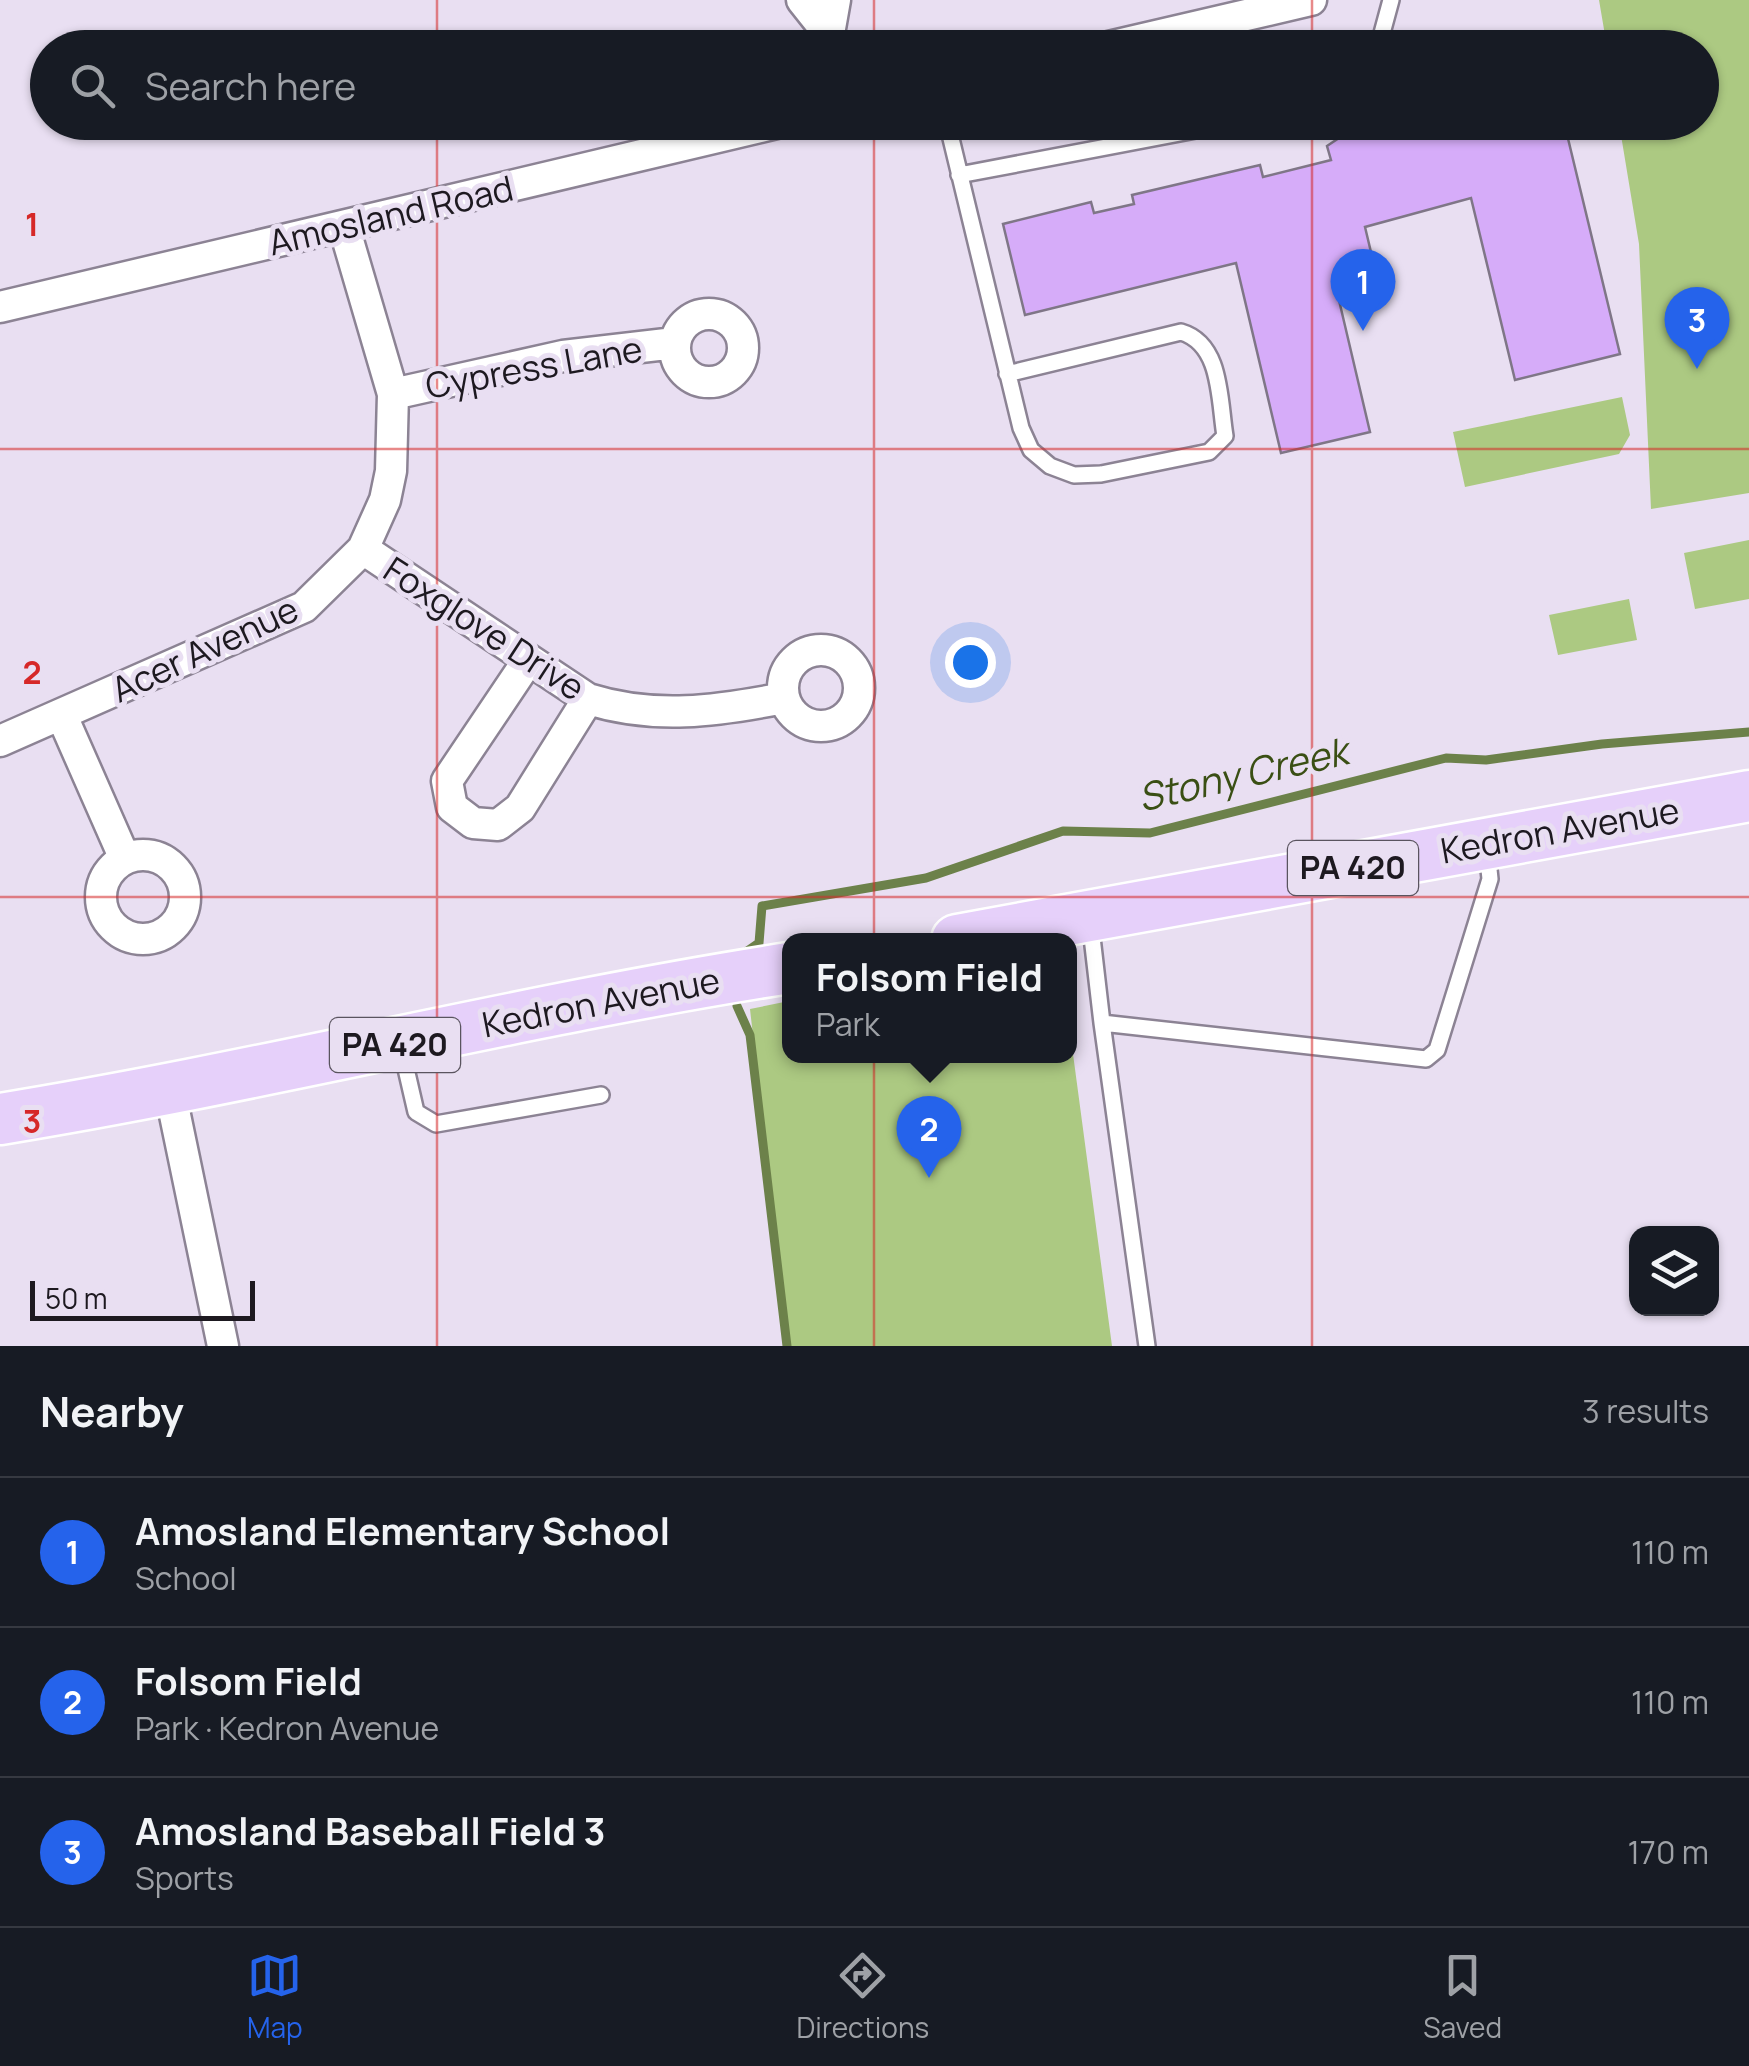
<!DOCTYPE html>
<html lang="en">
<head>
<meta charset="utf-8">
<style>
	body { margin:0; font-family:Manrope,sans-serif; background:#20242c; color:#f1f3f6 }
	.controls { position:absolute; right:30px; bottom:30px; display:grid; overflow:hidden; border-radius:20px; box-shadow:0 2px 8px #0004 }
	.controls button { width:90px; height:90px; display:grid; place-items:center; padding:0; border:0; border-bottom:2px solid #363941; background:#171b24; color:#f1f3f6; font:50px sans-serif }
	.scale { position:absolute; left:30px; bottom:25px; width:225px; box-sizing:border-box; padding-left:10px; border:5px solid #1d1920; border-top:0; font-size:28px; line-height:35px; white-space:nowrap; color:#1d1920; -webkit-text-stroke:8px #e9dff2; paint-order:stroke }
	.you { position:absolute; left:970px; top:662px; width:35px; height:35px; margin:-25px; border:8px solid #fff; border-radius:50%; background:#1a73e8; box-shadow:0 0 0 15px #1a73e833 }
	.badge { display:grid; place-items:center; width:65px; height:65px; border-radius:50%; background:#2563eb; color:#fff; font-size:32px; font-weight:700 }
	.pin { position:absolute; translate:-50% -82px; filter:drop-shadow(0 2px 5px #0008) }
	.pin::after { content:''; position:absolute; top:52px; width:35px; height:30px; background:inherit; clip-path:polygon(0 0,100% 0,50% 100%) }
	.popup { position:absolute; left:782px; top:933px; width:295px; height:130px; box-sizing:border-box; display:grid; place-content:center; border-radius:20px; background:#171b24; filter:drop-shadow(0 2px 8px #0005); font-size:32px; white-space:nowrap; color:#9ea1a6 }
	.popup b { font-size:38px; color:#f1f3f6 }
	.popup::after { content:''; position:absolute; left:50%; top:100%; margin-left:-20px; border:20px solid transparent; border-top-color:#171b24 }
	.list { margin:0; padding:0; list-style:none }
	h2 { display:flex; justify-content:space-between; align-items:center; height:130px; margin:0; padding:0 40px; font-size:42px }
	h2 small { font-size:32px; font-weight:400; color:#9ea1a6 }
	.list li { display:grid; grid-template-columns:65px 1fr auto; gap:30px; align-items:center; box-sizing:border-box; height:150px; padding:0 40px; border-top:2px solid #363941 }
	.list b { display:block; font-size:38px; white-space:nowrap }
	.list p { margin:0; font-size:32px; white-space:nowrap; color:#9ea1a6 }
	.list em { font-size:32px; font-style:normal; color:#9ea1a6 }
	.icon { flex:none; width:55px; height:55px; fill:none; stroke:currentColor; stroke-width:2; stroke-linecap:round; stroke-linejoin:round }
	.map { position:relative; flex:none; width:1749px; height:1346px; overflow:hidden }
	.search { position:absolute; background:#171b24; box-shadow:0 2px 8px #0004; left:30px; right:30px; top:30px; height:110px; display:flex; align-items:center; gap:25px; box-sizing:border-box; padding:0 35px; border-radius:55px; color:#9ea1a6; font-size:38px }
	.sheet { height:580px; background:#171b24 }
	nav { display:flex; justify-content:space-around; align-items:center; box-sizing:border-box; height:140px; border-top:2px solid #363941; background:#171b24; font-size:28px; color:#9ea1a6 }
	nav a { display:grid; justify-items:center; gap:5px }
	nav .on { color:#2563eb }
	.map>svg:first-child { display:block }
	.green { fill:#acc982 }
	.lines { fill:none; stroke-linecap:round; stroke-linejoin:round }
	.stream { stroke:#6c814a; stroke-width:9 }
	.building { fill:#d6acf9; stroke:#7f7687; stroke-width:2.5 }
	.lane-casing { stroke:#8c8394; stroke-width:20 }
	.street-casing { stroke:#8c8394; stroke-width:35 }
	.primary-casing { stroke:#fff; stroke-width:55 }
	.lane { stroke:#fff; stroke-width:15 }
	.street { stroke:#fff; stroke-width:30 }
	.primary { stroke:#e6d0fa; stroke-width:50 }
	.grid { fill:none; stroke:#d62828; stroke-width:2.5; stroke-opacity:0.55 }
	.labels { text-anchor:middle; stroke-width:10; stroke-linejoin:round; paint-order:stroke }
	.shield { fill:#e9dff2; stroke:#5a545f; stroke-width:2.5 }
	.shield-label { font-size:32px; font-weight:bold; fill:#1d1920 }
	.street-label { font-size:35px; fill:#1d1920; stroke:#e9dff2 }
	.water-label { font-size:38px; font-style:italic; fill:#3a4f14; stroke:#e9dff2 }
	.grid-label { font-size:32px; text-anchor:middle; font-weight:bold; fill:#d62828; stroke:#e9dff2; stroke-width:10; stroke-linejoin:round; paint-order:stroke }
</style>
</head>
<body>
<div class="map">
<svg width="1749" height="1346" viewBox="0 0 1749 1346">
	<rect width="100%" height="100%" fill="#e9dff2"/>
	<!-- green -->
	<path class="green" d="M1599,0h150v493l-98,16 -12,-265 -20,-121 83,-1v-74l-95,-1z
		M1622,397l8,38 -11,19 -154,33 -12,-55z
		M1749,540v59l-54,10 -11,-56z
		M1629,599l8,41 -79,15 -9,-40z
		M789,1001v55h280v-32l43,322h-324l-38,-337z"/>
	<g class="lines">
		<!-- stream -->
		<path class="stream" d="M743,954l16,-11 3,-37 164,-28 137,-47 87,2 296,-75 40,2 116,-16 147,-12
			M737,1006l13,29 37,311"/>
	</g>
	<!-- building -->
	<path class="building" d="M1386,122h178l56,232 -105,26 -44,-182 -106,29 10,42 -41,10 36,153 -89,21 -45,-190 -211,52 -22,-91 88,-22 3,11 40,-9 -2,-9 128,-30 3,12 68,-17 -4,-14 21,-14z"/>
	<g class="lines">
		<defs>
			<path id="lane" d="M1378,48l13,-48
				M947,122l74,306 10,22 19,16 24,9 27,-1 108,-22 16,-16c-6,-36 -3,-92 -44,-104l-174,42
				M959,175l279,-53
				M1090,920l12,103 324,36 11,-9 53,-171 -3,-29
				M1102,1023l45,323
				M401,1047l15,65 20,12 165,-29"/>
			<path id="street" d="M802,0l27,34
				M834,48l-5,-14 6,-34
				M1104,48l207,-48
				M0,307l781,-185
				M675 348a34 34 0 1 1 68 0a34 34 0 1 1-68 0Z
				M393,394l170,-38 112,-13
				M363,549l225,150c67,21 128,12 196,-1
				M783 688a38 38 0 1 1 76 0a38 38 0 1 1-76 0Z
				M527,662l-80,119 5,26 21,16 25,2 22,-17 68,-109
				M62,716l63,143
				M0,741l304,-134 59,-58 22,-49 6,-29 2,-77 -49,-167
				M101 897a42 42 0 1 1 84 0a42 42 0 1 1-84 0Z
				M170,1091l53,255"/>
			<path id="primary" d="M957,940l792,-144
				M0,1119c265,-43 524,-110 789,-151"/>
		</defs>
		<!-- lane casing -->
		<use href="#lane" class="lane-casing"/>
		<!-- street casing -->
		<use href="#street" class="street-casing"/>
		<!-- primary casing -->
		<use href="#primary" class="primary-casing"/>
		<!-- lane -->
		<use href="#lane" class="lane"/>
		<!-- street -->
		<use href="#street" class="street"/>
		<!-- primary -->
		<use href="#primary" class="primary"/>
	</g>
	<!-- grid -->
	<path class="grid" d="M437,0v48M874,0v48M1312,0v48M437,122v1224M874,122v1224M1312,122v1224M0,449h1749M0,897h1749"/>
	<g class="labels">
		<!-- shield labels -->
		<g class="shield">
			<rect x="1288" y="841" width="130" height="54" rx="8"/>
			<rect x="330" y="1018" width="130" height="54" rx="8"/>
		</g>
		<g class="shield-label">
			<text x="1353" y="879">PA 420</text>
			<text x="395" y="1056">PA 420</text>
		</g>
		<!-- street labels -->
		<g class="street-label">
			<text transform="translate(391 216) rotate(-13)" y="12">Amosland Road</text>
			<text transform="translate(534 368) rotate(-10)" y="12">Cypress Lane</text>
			<text transform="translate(484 629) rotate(33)" y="12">Foxglove Drive</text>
			<text transform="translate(205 650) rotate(-25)" y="12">Acer Avenue</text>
			<text transform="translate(1560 831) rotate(-10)" y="12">Kedron Avenue</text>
			<text transform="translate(601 1003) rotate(-11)" y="12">Kedron Avenue</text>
		</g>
		<!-- water labels -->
		<g class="water-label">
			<text transform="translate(1243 775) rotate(-13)" y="13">Stony Creek</text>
		</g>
	</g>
	<g class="grid-label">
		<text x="32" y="236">1</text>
		<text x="32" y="684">2</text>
		<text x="32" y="1133">3</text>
	</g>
</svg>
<div class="controls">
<button><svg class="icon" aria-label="layers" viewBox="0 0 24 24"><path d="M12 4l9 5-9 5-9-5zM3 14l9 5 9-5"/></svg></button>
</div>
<div class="scale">50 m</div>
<div class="you"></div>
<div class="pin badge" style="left:1363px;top:331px">1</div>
<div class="pin badge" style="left:929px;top:1178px">2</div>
<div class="popup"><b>Folsom Field</b>Park</div>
<div class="pin badge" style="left:1697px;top:369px">3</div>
<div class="search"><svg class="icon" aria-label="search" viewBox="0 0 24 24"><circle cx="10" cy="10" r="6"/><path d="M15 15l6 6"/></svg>Search here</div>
</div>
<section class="sheet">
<h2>Nearby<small>3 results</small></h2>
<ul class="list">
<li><span class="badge">1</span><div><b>Amosland Elementary School</b><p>School</p></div><em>110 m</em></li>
<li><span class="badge">2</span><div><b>Folsom Field</b><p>Park · Kedron Avenue</p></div><em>110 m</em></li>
<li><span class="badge">3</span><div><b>Amosland Baseball Field 3</b><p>Sports</p></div><em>170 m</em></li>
</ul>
</section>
<nav>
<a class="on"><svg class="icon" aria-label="map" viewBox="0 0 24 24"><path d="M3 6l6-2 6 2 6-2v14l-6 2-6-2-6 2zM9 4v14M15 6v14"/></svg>Map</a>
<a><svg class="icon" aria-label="directions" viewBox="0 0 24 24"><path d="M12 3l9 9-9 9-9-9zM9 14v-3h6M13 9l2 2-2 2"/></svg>Directions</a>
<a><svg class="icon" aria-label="saved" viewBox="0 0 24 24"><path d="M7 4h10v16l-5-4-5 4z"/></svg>Saved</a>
</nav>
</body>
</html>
